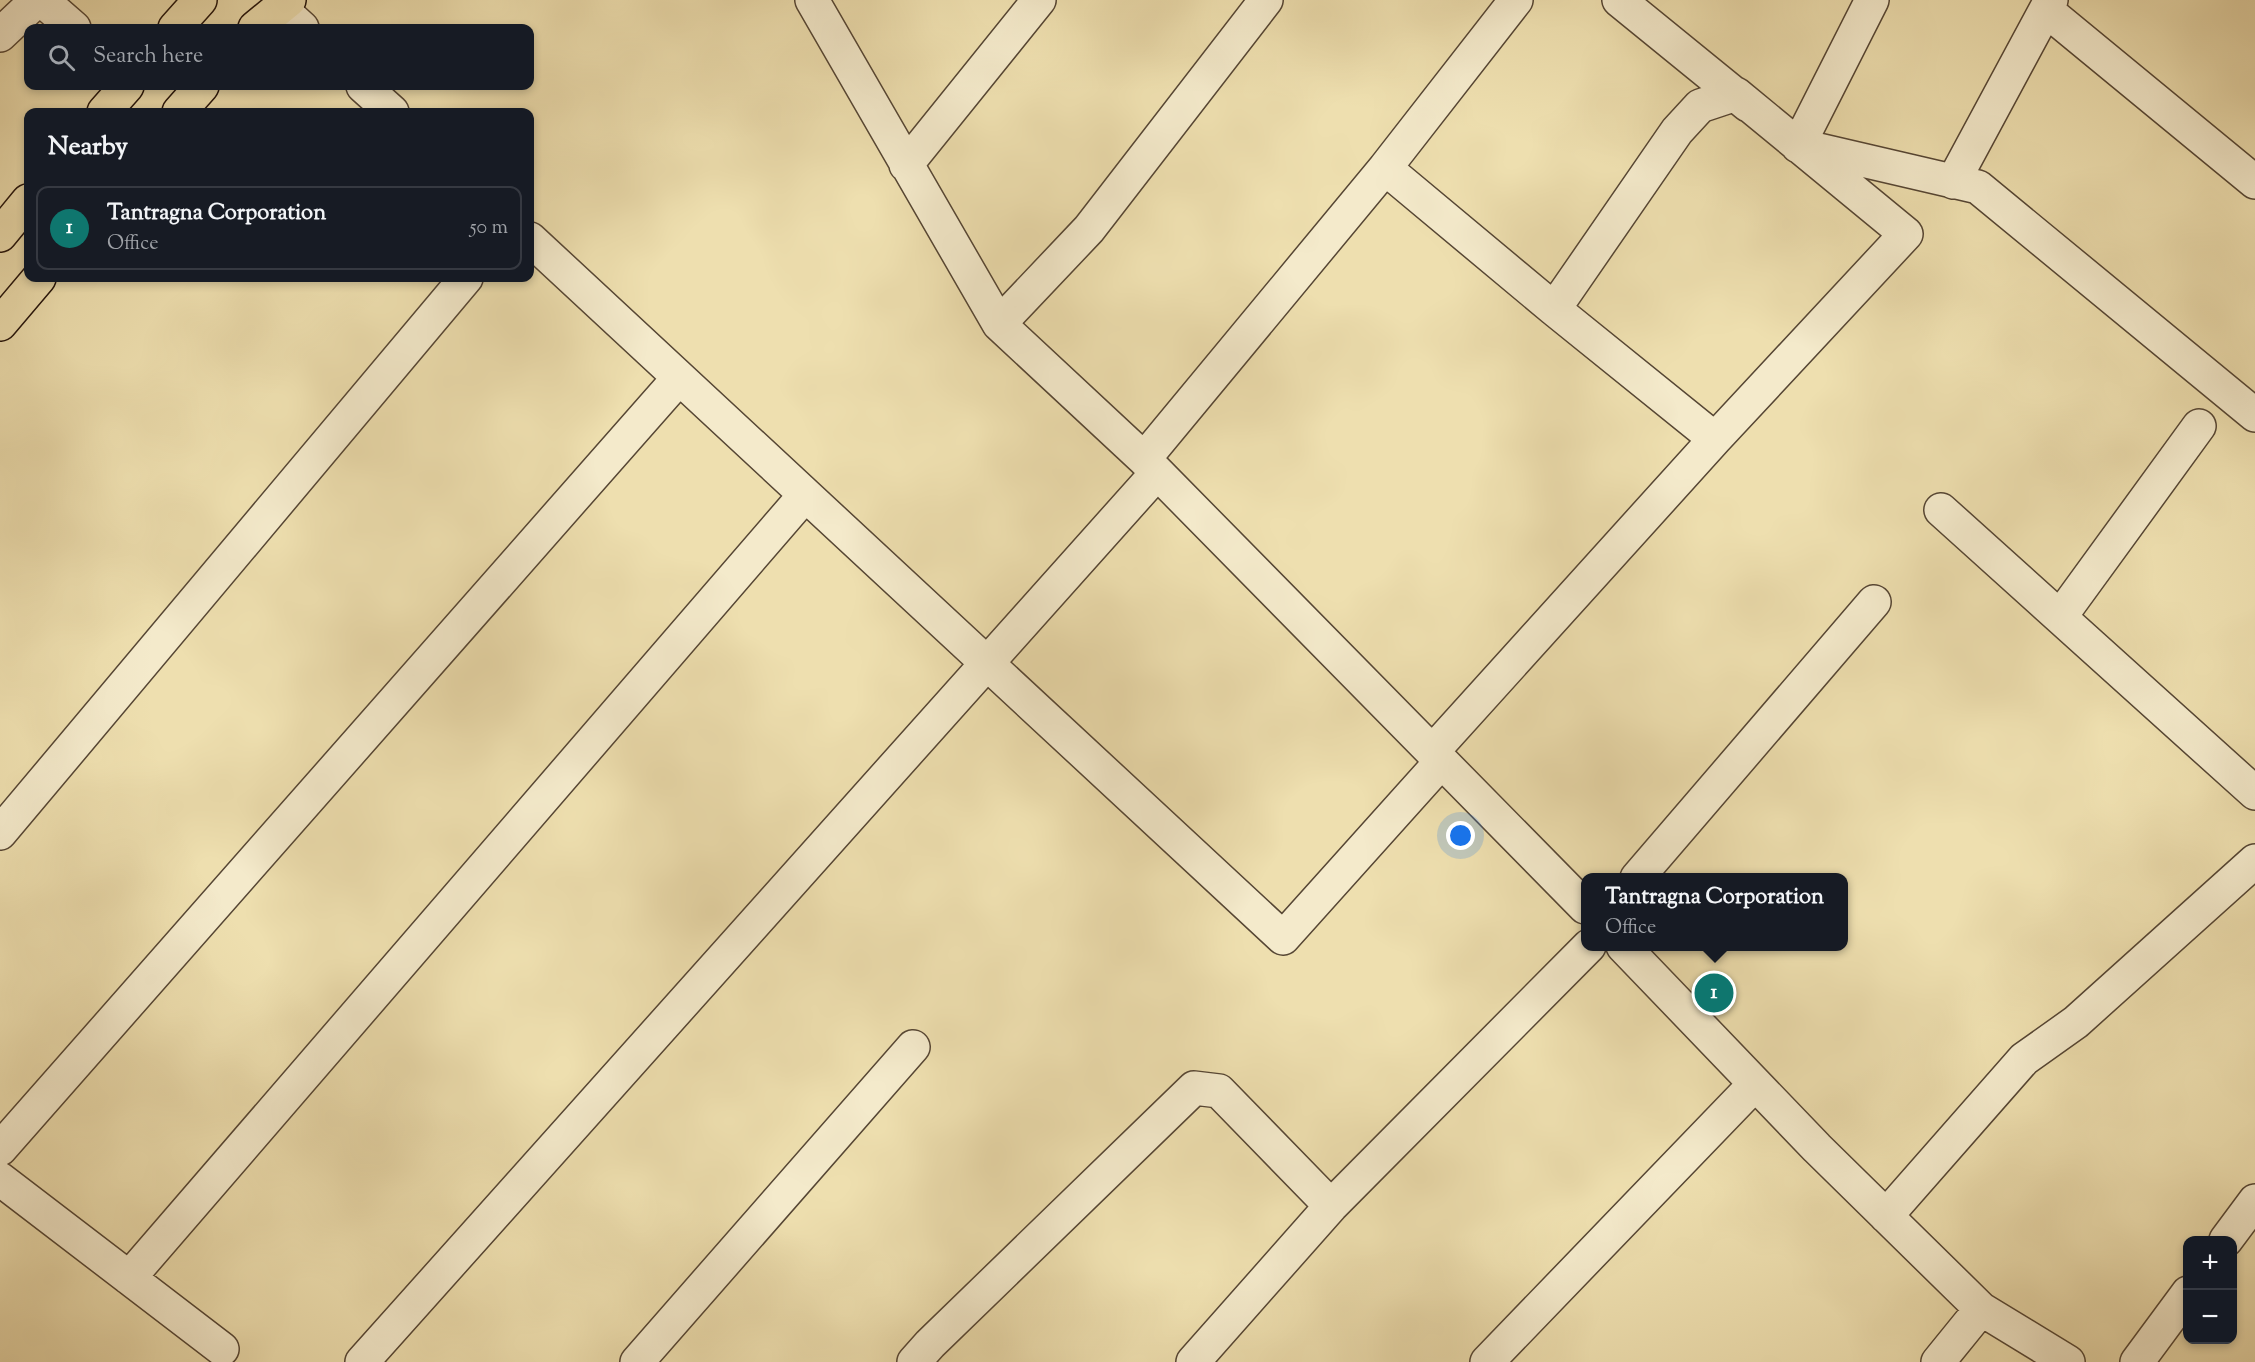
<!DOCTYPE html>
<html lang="en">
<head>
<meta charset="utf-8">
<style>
	body { margin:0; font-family:"Sorts Mill Goudy",serif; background:#242831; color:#f1f3f6 }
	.controls { position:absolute; right:18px; bottom:18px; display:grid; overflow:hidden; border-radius:12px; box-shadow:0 3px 9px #0003 }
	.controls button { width:54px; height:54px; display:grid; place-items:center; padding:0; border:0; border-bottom:2px solid #363941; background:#171b24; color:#f1f3f6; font:30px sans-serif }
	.you { position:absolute; left:1461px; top:836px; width:21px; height:21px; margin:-15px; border:4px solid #fff; border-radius:50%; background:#1a73e8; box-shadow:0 0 0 9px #1a73e833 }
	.badge { display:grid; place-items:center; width:39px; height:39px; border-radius:50%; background:#0f766e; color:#fff; font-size:20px; font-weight:700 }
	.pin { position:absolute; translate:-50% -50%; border:3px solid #fff; box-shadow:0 2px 6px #0006 }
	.popup { position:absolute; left:1581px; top:873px; width:267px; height:78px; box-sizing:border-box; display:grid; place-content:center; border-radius:12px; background:#171b24; filter:drop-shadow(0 2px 4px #0005); font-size:20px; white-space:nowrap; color:#9ea1a6 }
	.popup b { font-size:22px; color:#f1f3f6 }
	.popup::after { content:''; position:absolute; left:50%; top:100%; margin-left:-12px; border:12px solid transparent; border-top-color:#171b24 }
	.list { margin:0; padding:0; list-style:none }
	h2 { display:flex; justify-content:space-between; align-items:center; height:78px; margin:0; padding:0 24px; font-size:26px }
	h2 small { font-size:20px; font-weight:400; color:#9ea1a6 }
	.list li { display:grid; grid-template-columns:39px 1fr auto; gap:18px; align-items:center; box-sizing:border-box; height:84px; margin:0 12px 12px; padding:0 12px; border:2px solid #363941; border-radius:12px }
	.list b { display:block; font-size:22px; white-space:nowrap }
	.list p { margin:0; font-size:20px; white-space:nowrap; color:#9ea1a6 }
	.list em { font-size:20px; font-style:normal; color:#9ea1a6 }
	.icon { flex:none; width:33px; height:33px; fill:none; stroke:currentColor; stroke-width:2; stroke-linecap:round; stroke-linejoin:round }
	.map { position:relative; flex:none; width:2255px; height:1362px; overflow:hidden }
	.search { position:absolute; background:#171b24; box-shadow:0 3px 9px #0003; left:24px; top:24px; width:510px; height:66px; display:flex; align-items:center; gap:15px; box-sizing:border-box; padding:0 21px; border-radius:12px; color:#9ea1a6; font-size:22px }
	.panel { position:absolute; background:#171b24; box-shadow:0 3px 9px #0003; left:24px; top:108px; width:510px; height:174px; border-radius:12px }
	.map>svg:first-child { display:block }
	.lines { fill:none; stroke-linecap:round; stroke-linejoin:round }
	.minor-casing { stroke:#564634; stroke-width:36 }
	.major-casing { stroke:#23130b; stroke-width:36 }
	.minor { stroke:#f4eacb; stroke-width:33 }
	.major { stroke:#eedfaf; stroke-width:33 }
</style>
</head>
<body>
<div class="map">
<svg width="2255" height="1362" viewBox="0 0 2255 1362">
	<rect width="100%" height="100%" fill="#eedfaf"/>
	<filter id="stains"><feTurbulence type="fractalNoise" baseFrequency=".00333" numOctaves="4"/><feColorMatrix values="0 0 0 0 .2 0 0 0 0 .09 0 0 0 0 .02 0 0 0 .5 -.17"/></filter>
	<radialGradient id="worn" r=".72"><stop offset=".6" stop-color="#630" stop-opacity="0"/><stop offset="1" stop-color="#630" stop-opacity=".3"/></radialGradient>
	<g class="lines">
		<defs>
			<path id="minor" d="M42,0l32,28
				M812,0l187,324 145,135 441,448
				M1619,0l129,105
				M280,8l22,20
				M2046,10l209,172
				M0,35l37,-35
				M363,86l29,26
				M1798,146l74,-146
				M1806,147l172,40 277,228
				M906,165l133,-165
				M1385,168l169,141 161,130
				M1953,182l98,-182
				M530,239l753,699 158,-176
				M999,324l90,-95 177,-229
				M1144,459l241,-291 131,-168
				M1941,510l314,283
				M2060,617l139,-191
				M1432,752l283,-313 191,-205 -170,-140 -36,12 -23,25 -123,178
				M0,833l466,-555
				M1637,878l237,-276
				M1623,946l194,202 164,161 87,53
				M0,1149l679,-771
				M0,1179l222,170
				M1886,1216l138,-157 52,-37 179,-161
				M2226,1240l29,-39
				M129,1278l676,-783
				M362,1362l795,-889
				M637,1362l276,-315
				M914,1362l16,-18 264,-256 25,3 112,115
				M1193,1362l138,-156 258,-260
				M1487,1362l268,-278
				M1938,1362l43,-53
				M2137,1362l51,-69"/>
			<path id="major" d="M175,28l25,-28
				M255,28l34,-28
				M104,112l23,-26
				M179,112l23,-26
				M0,235l28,-34
				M0,324l39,-46"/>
		</defs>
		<!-- minor casing -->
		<use href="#minor" class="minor-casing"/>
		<!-- major casing -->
		<use href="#major" class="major-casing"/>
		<!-- minor -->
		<use href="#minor" class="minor"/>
		<!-- major -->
		<use href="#major" class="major"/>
	</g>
	<rect width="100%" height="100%" filter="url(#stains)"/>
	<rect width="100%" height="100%" fill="url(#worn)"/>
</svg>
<div class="controls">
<button>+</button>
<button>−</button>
</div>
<div class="you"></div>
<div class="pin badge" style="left:1714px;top:993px">1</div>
<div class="popup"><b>Tantragna Corporation</b>Office</div>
<div class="search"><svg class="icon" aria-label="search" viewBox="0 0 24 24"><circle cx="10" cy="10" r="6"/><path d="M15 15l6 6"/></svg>Search here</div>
<section class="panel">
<h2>Nearby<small></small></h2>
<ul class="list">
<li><span class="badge">1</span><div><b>Tantragna Corporation</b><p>Office</p></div><em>50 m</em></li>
</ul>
</section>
</div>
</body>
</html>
